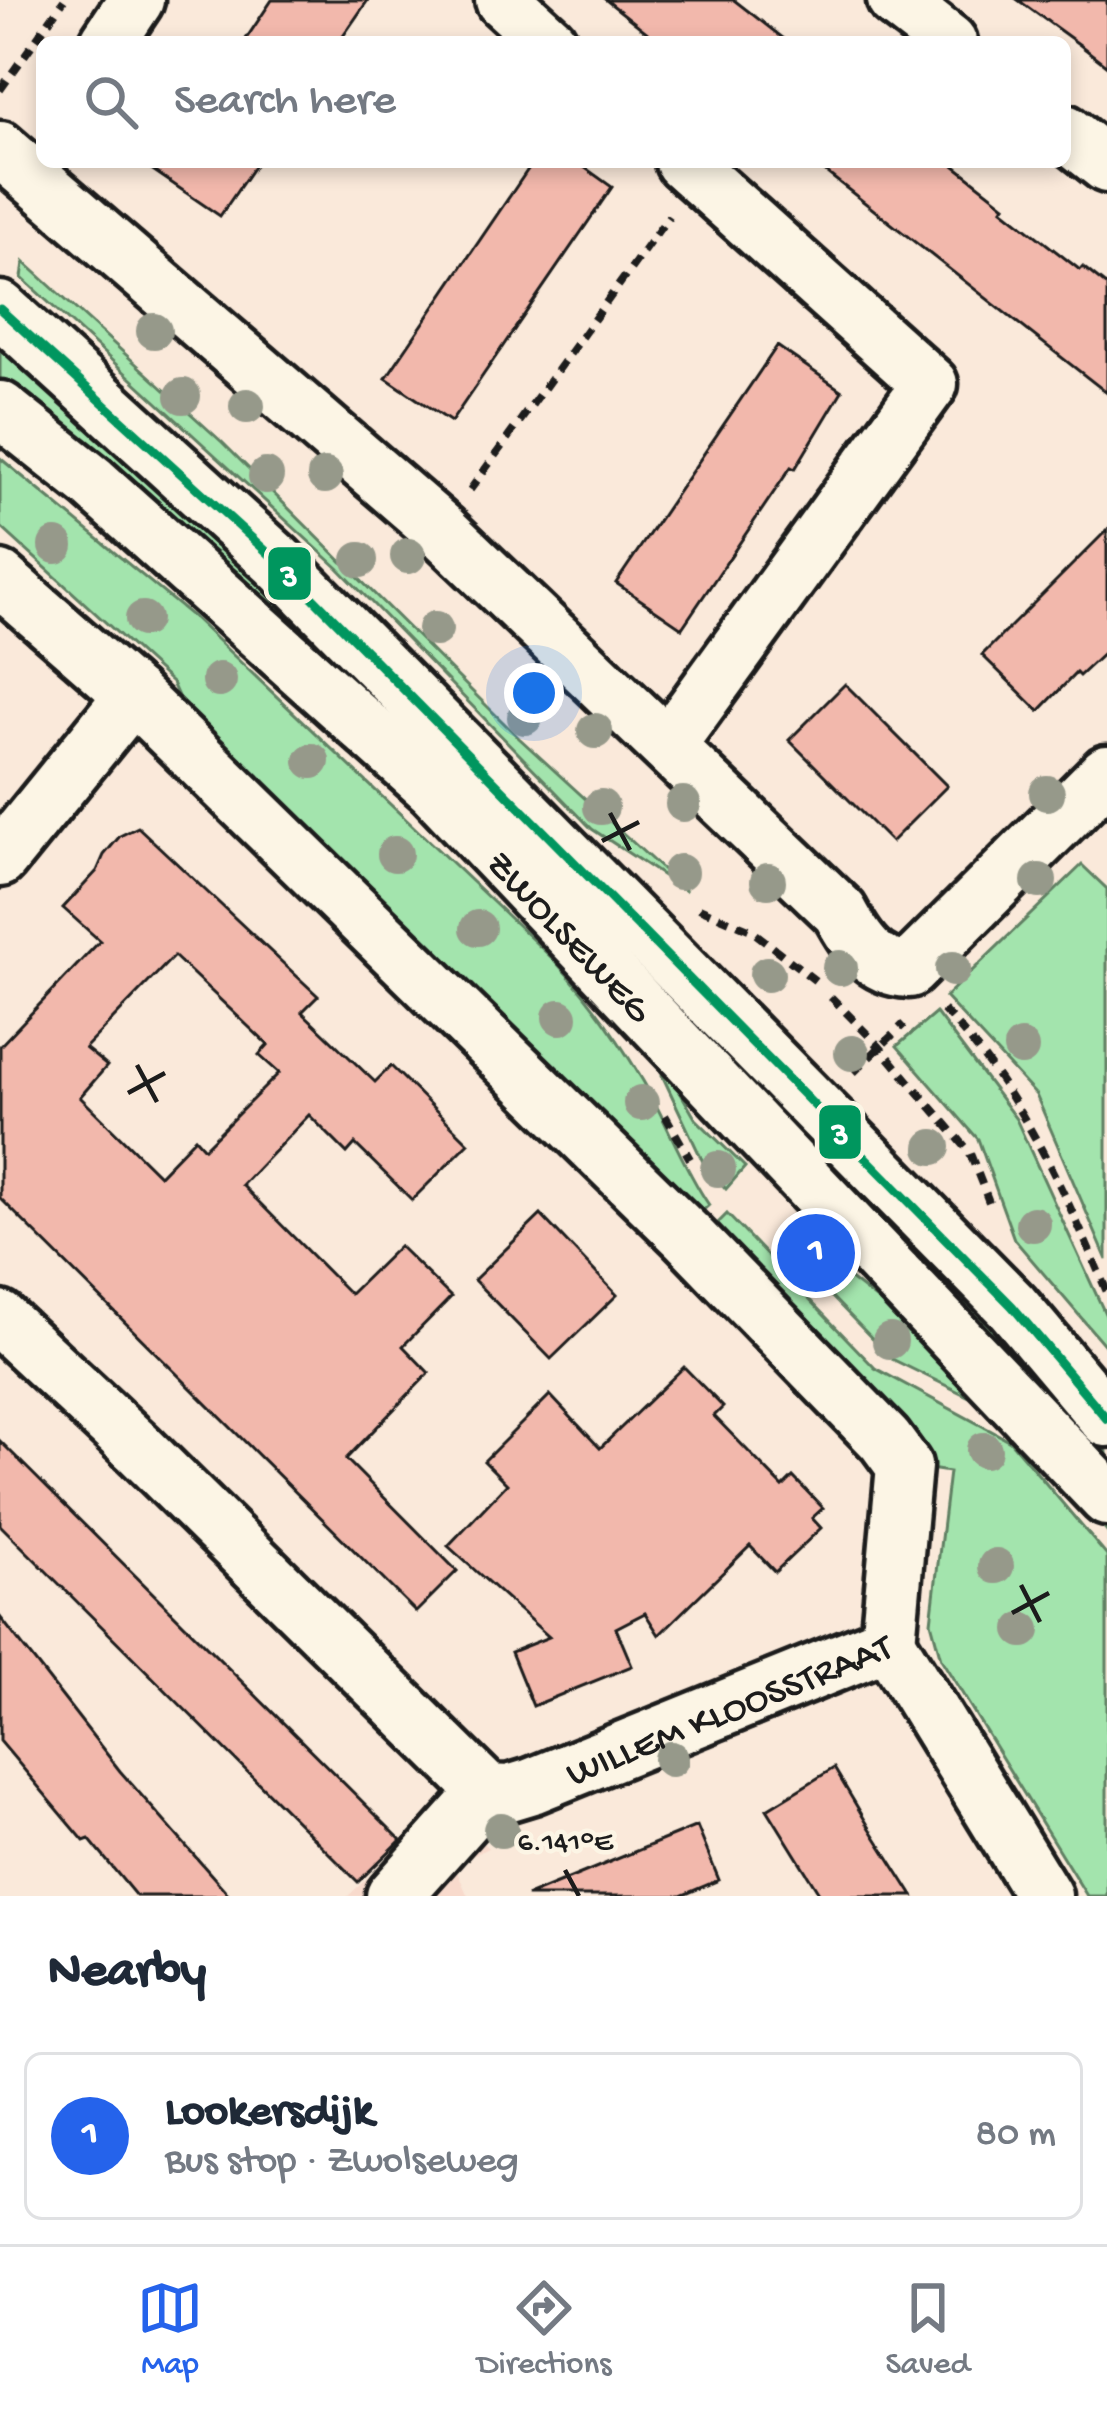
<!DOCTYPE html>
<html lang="en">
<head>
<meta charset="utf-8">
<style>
	body { margin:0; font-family:"Gochi Hand",sans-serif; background:#f6f6f7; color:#1f2937 }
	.you { position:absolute; left:534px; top:693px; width:42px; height:42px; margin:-30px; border:9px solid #fff; border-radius:50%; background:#1a73e8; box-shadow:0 0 0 18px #1a73e833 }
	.badge { display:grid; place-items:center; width:78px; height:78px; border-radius:50%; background:#2563eb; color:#fff; font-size:39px; font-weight:700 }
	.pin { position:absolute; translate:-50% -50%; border:6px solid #fff; box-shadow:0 3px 12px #0006 }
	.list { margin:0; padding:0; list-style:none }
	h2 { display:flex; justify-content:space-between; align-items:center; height:156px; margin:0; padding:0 48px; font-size:51px }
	h2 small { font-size:39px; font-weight:400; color:#747a83 }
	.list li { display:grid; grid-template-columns:78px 1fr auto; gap:36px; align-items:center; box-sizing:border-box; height:168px; margin:0 24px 24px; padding:0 24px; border:3px solid #e0e1e3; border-radius:18px }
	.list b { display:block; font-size:45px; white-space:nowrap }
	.list p { margin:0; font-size:39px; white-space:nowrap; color:#747a83 }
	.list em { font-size:39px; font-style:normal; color:#747a83 }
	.icon { flex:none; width:66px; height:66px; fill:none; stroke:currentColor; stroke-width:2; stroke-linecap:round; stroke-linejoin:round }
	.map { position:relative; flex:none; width:1107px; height:1896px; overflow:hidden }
	.search { position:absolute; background:#fff; box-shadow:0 6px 18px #0003; left:36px; right:36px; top:36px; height:132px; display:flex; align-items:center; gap:30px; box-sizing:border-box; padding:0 42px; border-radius:18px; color:#747a83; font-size:45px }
	.sheet { height:348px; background:#fff }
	nav { display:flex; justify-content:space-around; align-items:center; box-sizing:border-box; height:168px; border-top:3px solid #e0e1e3; background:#fff; font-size:33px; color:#747a83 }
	nav a { display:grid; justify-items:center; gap:6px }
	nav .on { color:#2563eb }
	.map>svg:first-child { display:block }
	.built { fill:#f8dacc }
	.green { fill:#a3e4ad; stroke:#608064; stroke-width:3 }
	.building { fill:#f2b8ac; stroke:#1c1c1c; stroke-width:3; fill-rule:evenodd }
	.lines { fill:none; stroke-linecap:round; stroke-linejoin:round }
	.minor-casing { stroke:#1c1c1c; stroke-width:63 }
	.path { stroke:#1c1c1c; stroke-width:8; stroke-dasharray:12 9; stroke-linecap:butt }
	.minor { stroke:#fcf5e5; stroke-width:54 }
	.bus-1-casing { stroke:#fcf5e5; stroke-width:18 }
	.bus-1 { stroke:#00965e; stroke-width:9 }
	.tree { fill:#96998a }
	.ticks { fill:none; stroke:#1c1c1c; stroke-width:4.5 }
	.labels { text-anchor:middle; stroke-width:9; stroke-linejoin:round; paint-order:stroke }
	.street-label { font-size:39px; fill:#1c1c1c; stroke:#fcf5e5 }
	.ticks-label { font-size:30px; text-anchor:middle; fill:#1c1c1c; stroke:#fcf5e5; stroke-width:9; stroke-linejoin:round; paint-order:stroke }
	.line-badge { stroke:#fcf5e5; stroke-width:4.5 }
	.badge-label { font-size:33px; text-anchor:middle; font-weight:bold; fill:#fff }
</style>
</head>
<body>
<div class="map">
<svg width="1107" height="1896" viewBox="0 0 1107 1896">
	<rect width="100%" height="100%" fill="#fae9da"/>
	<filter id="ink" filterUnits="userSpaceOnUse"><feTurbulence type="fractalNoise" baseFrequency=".00833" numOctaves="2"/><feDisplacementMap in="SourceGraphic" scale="24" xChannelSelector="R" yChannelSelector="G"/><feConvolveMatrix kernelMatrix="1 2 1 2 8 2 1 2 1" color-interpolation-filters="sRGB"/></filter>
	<g filter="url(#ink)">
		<!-- built -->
		<path class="built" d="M446,1806l42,42 -34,17 14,31h-120z"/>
		<!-- green -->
		<path class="green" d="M24,262l198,180 297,296 167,153 -94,-62 -254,-261 -316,-290z
			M0,323l803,790 -17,16 -786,-736z
			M0,458l194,160 360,342c35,37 63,77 89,121 24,41 39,84 66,124l-10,9 -509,-491 -18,-40 -172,-157z
			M1082,865l25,24v371l-71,-165 -91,-98z
			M936,1013l80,106 91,199v30l-93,-109 -36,-100 -81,-93z
			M664,1064l31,54 50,49 -19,22 -22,-25 -42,-89z
			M819,1128l184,192 104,132v20l-307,-329z
			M727,1214l148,154 135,73 97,115v340h-20l-146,-237 -10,-37 18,-150 -19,-3 -219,-239z
			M801,1247l39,39 9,-8 157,123 101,113v18l-69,-85 -38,-35 -108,-53 -99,-102z"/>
		<!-- building -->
		<path class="building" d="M272,0h96l-29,42h-95z
			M606,0h128l54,42h-129z
			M1018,0h89v66l-27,-21z
			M141,162h116l-37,54z
			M533,162h44l35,25 -161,235 -65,-44z
			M813,162h137l55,43 -3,4 78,61 3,-3 24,19v107z
			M777,346l65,45 -47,78 -4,-2 -109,161 -66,-45z
			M1107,530v120l-28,26 -3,-3 -37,38 -57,-56z
			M845,684l102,102 -56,56 -102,-102z
			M138,827l180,169 -16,16 73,70 16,-16 78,77 -57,57 -57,-56 -8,9 -38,-38 -67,70 108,109 49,-48 52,51 -48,49 26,27 -83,86 111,112 -41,41 -416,-414v-152l100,-105 -37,-33 34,-37 7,-16 16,-19zM174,956l94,89 -9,10 20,18 -75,75 -9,-10 -36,37 -79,-78 27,-31 -22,-18z
			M541,1215l76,80 -66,64 -77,-79z
			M684,1367l39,40 -9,9 69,71 10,-10 30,31 -11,10 9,10 -46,44 -25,-26 -91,89 -14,-22 -29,15 16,38 -99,40 -22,-54 38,-15 -101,-91 59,-62 -23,-23 66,-66 50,53z
			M0,1441l401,399 -43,42 -358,-357z
			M0,1617l120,154 110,125h-94l-47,-57 -5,2 -84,-100z
			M834,1768l34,57 45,71h-92l-54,-87z
			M697,1826l22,54 -38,16h-154z"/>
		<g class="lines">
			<defs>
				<g id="minor">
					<path d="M503,0l46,42"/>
					<path d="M895,0l54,42"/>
					<path d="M108,42l28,-42"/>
					<path d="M1065,132l42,33"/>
					<path d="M0,149l441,381 399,382c16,30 33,57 69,58l198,-197"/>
					<path d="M0,309l277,252 735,745 95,113"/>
					<path id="s1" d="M0,409l93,74 341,306 673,709"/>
					<path d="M0,579l133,116 554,541 198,204 19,26 -16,176"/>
					<path d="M668,745l262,-361 -247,-222"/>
					<path d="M0,859l133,-164"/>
					<path id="s2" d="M0,1319l138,129 349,344 22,1 23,-7 356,-144"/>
					<path d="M888,1642l156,254"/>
					<path d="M394,1896l93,-104"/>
				</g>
			</defs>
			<!-- minor casing -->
			<use href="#minor" class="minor-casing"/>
			<!-- path -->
			<path class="path" d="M0,90l64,-90
				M470,490l199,-274
				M699,908l52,22 66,52
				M831,997l48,49 90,105 20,51
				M943,1010c77,80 121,180 164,282
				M854,1072l50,-48
				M665,1115l25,44"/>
			<!-- minor -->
			<use href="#minor" class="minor"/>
			<defs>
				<path id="bus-1" d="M0,309l277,252 735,745 95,113"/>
			</defs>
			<!-- bus-1 casing -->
			<use href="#bus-1" class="bus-1-casing"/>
			<!-- bus-1 -->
			<use href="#bus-1" class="bus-1"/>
		</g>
		<!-- trees -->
		<g class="tree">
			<circle cx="154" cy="331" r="18"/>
			<circle cx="183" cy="396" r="18"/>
			<circle cx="247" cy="406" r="18"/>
			<circle cx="266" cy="476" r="18"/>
			<circle cx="325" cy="476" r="18"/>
			<circle cx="56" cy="546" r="18"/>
			<circle cx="408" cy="556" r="18"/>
			<circle cx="360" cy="560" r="18"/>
			<circle cx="143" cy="619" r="18"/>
			<circle cx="435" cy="629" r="18"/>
			<circle cx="219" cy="680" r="18"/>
			<circle cx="525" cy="717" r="18"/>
			<circle cx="595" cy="731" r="18"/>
			<circle cx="312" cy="761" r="18"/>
			<circle cx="1047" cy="793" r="18"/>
			<circle cx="683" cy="804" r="18"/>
			<circle cx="601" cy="807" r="18"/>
			<circle cx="395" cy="854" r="18"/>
			<circle cx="680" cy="872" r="18"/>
			<circle cx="768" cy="881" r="18"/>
			<circle cx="1039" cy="881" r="18"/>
			<circle cx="478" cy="928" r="18"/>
			<circle cx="840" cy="968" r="18"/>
			<circle cx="953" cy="969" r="18"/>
			<circle cx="767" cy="974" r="18"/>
			<circle cx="560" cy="1017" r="18"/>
			<circle cx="1021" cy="1048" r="18"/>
			<circle cx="852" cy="1053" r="18"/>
			<circle cx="641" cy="1103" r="18"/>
			<circle cx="933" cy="1147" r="18"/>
			<circle cx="718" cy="1169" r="18"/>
			<circle cx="1033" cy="1224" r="18"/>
			<circle cx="890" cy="1341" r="18"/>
			<circle cx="984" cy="1450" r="18"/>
			<circle cx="996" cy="1566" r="18"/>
			<circle cx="1023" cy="1630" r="18"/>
			<circle cx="671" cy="1759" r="18"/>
			<circle cx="501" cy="1830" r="18"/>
		</g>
	</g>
	<!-- ticks -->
	<path class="ticks" d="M610,813l20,37M602,841l37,-19M137,1065l20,37M128,1093l37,-20M1021,1585l19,37M1012,1613l37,-20M565,1870l14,26"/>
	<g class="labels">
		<!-- street labels -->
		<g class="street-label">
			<text dy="14" stroke="none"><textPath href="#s1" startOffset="777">ZWOLSEWEG</textPath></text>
			<text dy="14" stroke="none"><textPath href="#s2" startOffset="936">WILLEM KLOOSSTRAAT</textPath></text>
		</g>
	</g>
	<g class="ticks-label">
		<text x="565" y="1850">6.141°E</text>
	</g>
	<g class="line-badge">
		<rect x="266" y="545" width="47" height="57" rx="12" fill="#00965e"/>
		<rect x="817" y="1103" width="46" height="58" rx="12" fill="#00965e"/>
	</g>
	<g class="badge-label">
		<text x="289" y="585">3</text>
		<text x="840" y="1143">3</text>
	</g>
</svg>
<div class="you"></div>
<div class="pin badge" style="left:816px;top:1253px">1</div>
<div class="search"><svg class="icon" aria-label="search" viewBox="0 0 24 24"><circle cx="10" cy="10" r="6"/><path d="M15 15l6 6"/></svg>Search here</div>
</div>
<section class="sheet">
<h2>Nearby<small></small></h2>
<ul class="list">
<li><span class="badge">1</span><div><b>Lookersdijk</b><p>Bus stop · Zwolseweg</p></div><em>80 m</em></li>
</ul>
</section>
<nav>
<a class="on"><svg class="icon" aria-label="map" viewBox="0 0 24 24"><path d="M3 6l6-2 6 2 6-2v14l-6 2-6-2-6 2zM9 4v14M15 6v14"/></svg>Map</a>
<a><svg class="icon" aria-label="directions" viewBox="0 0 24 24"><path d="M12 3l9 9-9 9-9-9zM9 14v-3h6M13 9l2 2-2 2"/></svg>Directions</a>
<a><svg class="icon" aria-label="saved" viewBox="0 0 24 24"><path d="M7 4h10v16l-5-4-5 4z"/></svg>Saved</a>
</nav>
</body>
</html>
